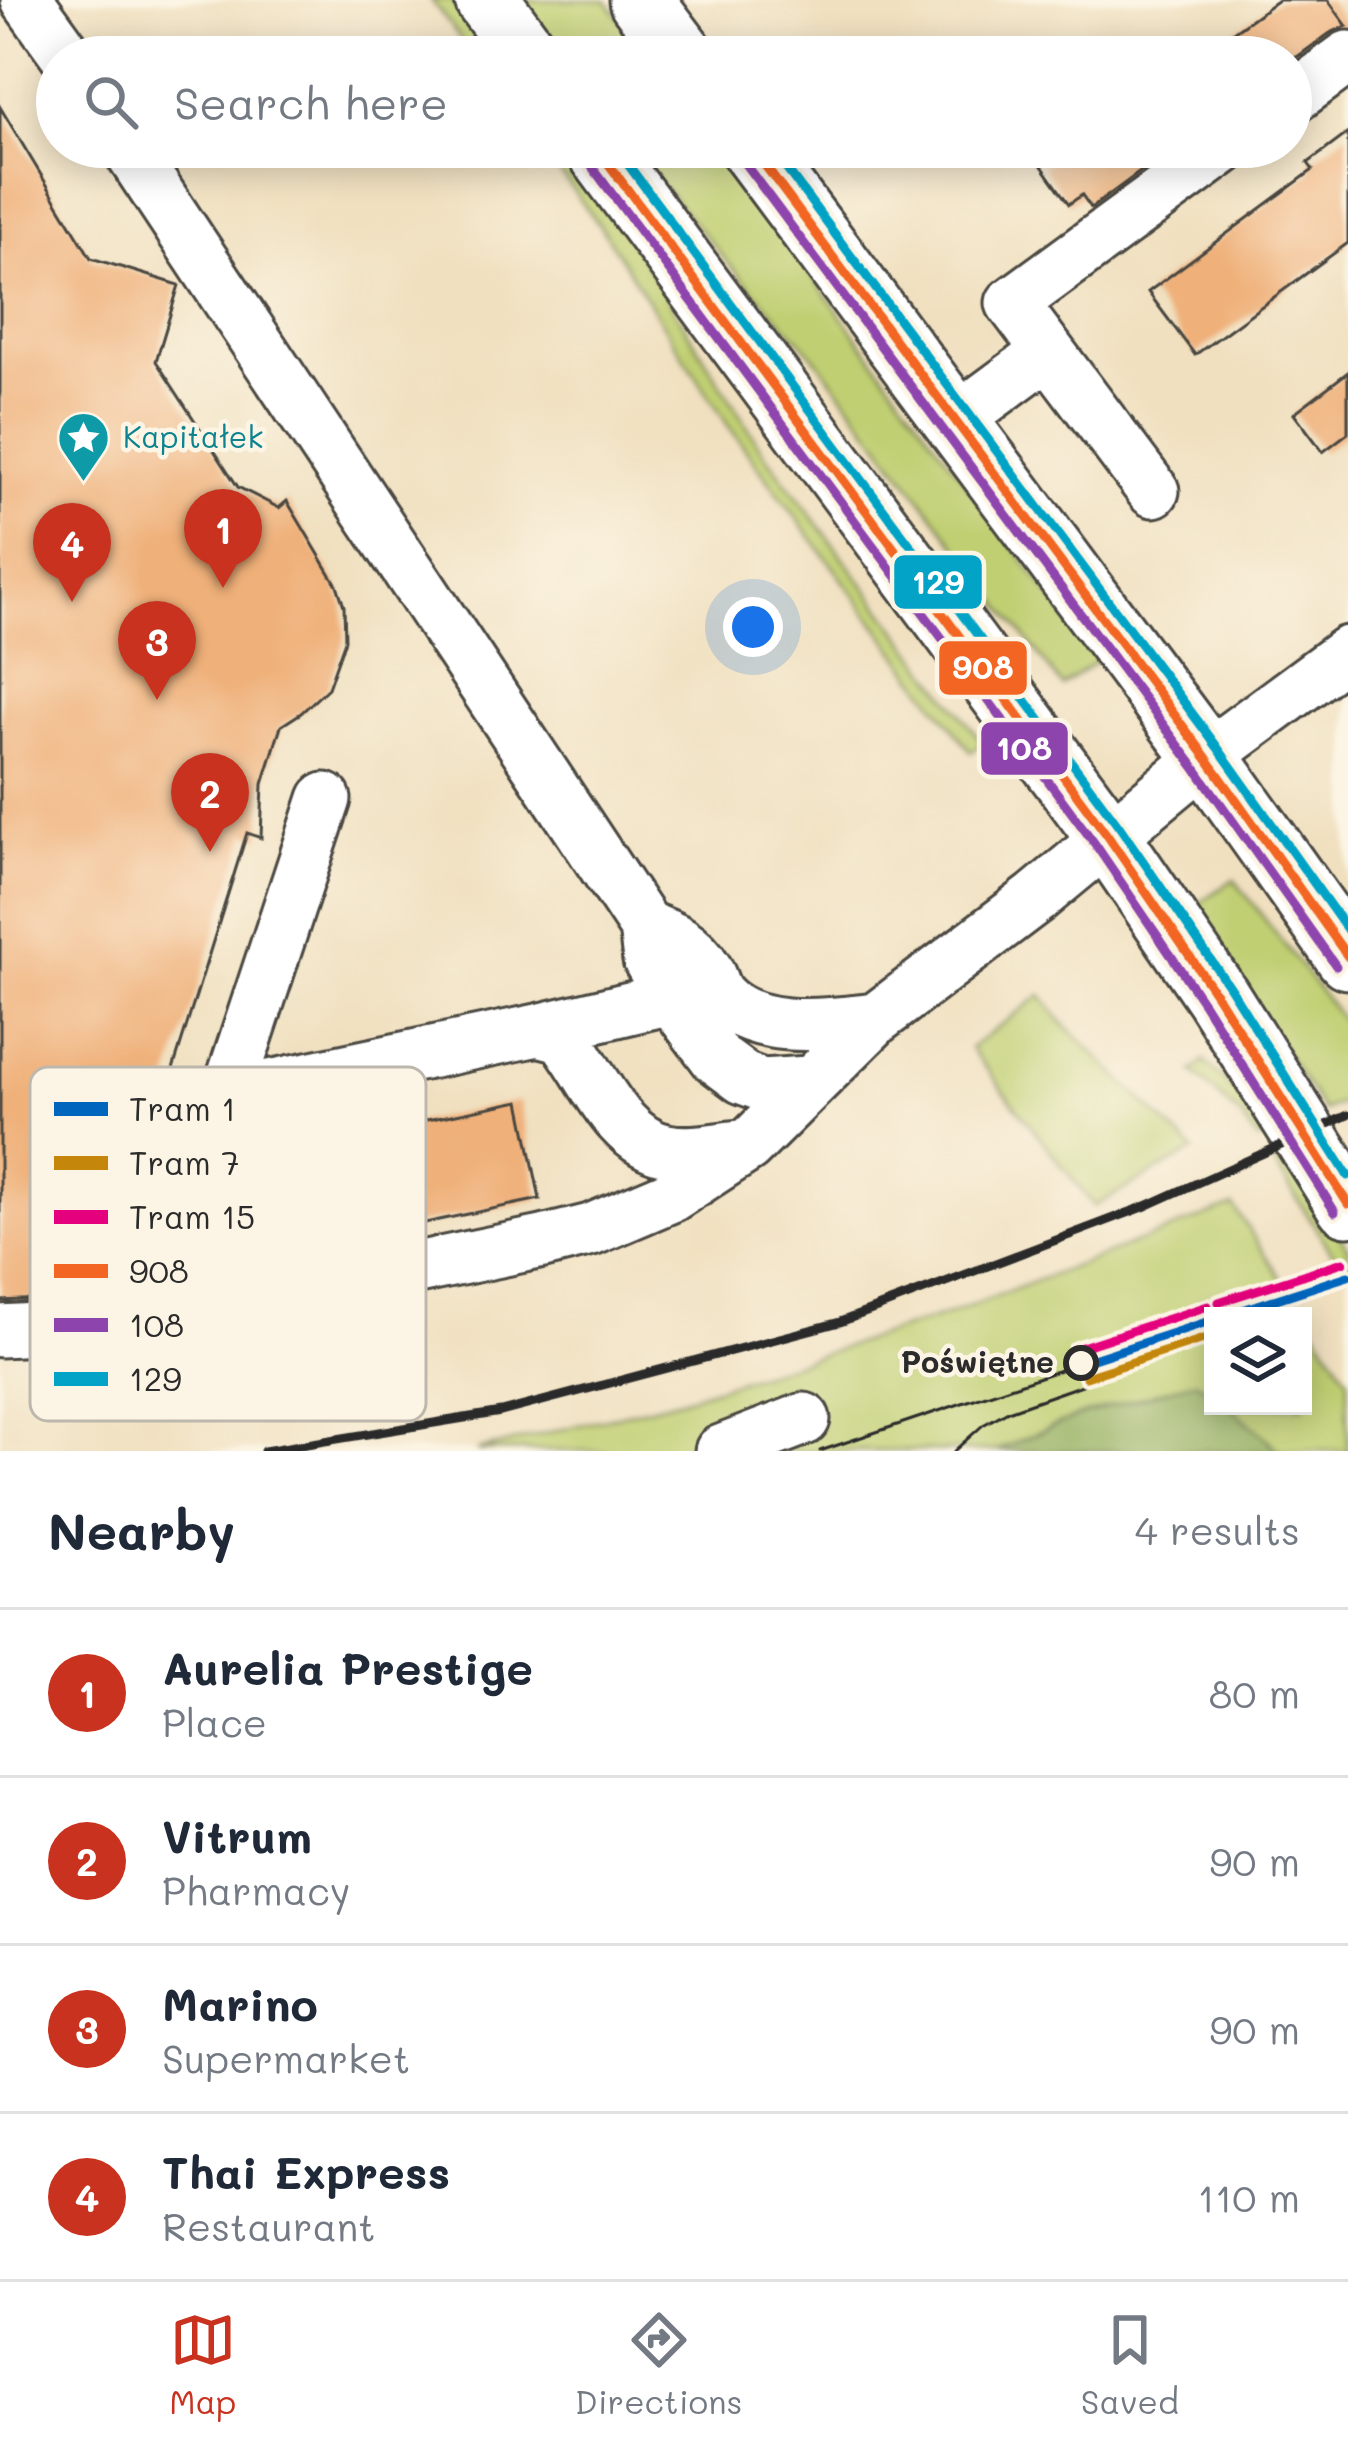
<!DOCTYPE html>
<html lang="en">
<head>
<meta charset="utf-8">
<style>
	body { margin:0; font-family:Mali,sans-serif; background:#f6f6f7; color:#1f2937 }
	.controls { position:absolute; right:36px; bottom:36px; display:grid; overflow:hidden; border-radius:0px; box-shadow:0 6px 30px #0003 }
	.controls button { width:108px; height:108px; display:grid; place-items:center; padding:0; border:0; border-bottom:3px solid #e0e1e3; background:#fff; color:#1f2937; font:60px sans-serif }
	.you { position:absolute; left:753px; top:627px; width:42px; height:42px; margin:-30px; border:9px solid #fff; border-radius:50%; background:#1a73e8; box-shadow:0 0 0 18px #1a73e833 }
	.badge { display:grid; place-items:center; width:78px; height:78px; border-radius:50%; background:#c8321e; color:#fff; font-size:39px; font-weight:700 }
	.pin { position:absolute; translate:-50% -99px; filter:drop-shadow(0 3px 6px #0008) }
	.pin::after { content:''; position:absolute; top:63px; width:42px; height:36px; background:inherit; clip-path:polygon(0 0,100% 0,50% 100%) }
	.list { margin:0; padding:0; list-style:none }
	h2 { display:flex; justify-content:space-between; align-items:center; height:156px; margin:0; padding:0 48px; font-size:51px }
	h2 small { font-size:39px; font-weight:400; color:#747a83 }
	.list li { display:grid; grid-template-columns:78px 1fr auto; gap:36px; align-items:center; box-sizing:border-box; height:168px; padding:0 48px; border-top:3px solid #e0e1e3 }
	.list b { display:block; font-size:45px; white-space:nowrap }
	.list p { margin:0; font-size:39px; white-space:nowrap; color:#747a83 }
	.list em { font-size:39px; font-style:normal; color:#747a83 }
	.icon { flex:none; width:66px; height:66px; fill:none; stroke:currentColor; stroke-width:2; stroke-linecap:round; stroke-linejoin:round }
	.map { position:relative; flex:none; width:1348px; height:1451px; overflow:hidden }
	.search { position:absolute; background:#fff; box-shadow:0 6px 30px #0003; left:36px; right:36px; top:36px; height:132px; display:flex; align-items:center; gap:30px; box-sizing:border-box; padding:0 42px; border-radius:66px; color:#747a83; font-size:45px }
	.sheet { height:828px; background:#fff }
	nav { display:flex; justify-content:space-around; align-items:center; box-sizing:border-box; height:168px; border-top:3px solid #e0e1e3; background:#fff; font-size:33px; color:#747a83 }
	nav a { display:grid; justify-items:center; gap:6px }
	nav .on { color:#c8321e }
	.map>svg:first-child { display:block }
	.green { fill:#c0cf72; stroke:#767d4e; stroke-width:3 }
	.forest { fill:#98b264; stroke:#626e48; stroke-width:3 }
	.building { fill:#efb079 }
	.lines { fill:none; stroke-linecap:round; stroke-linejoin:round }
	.minor-casing { stroke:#494641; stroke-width:57 }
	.major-casing { stroke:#494641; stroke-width:69 }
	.minor { stroke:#fff; stroke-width:51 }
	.major { stroke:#fff; stroke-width:63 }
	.tram { stroke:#2b2b2b; stroke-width:3 }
	.rail { stroke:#2b2b2b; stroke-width:9 }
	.bus-1-casing { stroke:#fcf5e5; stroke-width:18 }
	.bus-2-casing { stroke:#fcf5e5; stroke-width:18 }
	.bus-3-casing { stroke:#fcf5e5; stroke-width:18 }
	.bus-1 { stroke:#f26522; stroke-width:9 }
	.bus-2 { stroke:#8e44ad; stroke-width:9 }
	.bus-3 { stroke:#02a3c6; stroke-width:9 }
	.tram-1-casing { stroke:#fcf5e5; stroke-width:18 }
	.tram-2-casing { stroke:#fcf5e5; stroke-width:18 }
	.tram-3-casing { stroke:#fcf5e5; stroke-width:18 }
	.tram-1 { stroke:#0065bd; stroke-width:9 }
	.tram-2 { stroke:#c4870b; stroke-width:9 }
	.tram-3 { stroke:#e5007d; stroke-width:9 }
	.stop-dot { fill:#fcf5e5; stroke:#2b2b2b; stroke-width:6 }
	.labels { text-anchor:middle; stroke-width:9; stroke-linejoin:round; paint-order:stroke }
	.culture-label { font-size:30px; fill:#0d838f; stroke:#fcf5e5; text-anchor:start }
	.stop-label { font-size:30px; font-weight:bold; fill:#2b2b2b; stroke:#fcf5e5; text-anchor:end }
	.key { fill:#fcf5e5; stroke:#bdb8ad; stroke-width:3 }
	.key-label { font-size:33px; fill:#2b2b2b }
	.line-badge { stroke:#fcf5e5; stroke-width:4.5 }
	.badge-label { font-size:33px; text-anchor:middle; font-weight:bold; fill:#fff }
</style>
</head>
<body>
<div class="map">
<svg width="1348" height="1451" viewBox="0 0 1348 1451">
	<rect width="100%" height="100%" fill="#fcf5e5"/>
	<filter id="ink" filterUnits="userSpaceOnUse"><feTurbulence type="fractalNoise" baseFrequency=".00833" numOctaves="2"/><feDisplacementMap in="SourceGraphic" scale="24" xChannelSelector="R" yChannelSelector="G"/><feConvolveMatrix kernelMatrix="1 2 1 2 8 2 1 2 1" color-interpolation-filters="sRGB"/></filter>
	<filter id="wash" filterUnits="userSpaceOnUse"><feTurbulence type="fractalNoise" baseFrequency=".004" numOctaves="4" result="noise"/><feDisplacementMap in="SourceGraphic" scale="48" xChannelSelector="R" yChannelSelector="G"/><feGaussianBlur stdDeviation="2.7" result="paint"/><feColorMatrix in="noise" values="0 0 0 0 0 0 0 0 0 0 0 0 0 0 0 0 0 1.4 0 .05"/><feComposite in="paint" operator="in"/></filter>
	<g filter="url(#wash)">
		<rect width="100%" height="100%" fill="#f0e0c0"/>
		<!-- green -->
		<path class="green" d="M431,0h22l42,57h-21z
			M519,0h87l43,57h-88z
			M541,147h21l73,99 125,201 223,296 -12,9 -242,-325 -125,-195z
			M629,147h87l382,513 -36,26 -247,-329 -87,-94z
			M1234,879l114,149v72l-25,11 -131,-203z
			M1041,995l22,28 131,128 -100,55 -124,-158z
			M1204,1061l53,50 14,23 -13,6 -17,-23 -48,-45z
			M1286,1155l62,93v19l-6,1 -69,-106z
			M1233,1206l115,172v73h-68l-50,-45h73v-90h-90v75l-18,-10 -119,36 -80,34h-519l204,-52 271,-86z"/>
		<!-- forest -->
		<path class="forest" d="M1195,1381l18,10v15h17l50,45h-284l80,-34z"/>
		<g id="blocks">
			<!-- building -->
			<path class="building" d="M1278,0h50l19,26 -17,7 -33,24h-99z
				M0,107l91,151 88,27 -23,76 82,126 41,21 8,-7 50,84 7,21 1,34 -17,48 -27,25 -20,13 -18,58 -2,54 -14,-5 -145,463 -102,5z
				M1348,133v110l-153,112 -47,-63 165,-122 -5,-7z
				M1070,147h104l-83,61 -9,-13 -13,9 -27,-38z
				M1348,372v61l-25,19 -29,-39z
				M520,1101l20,98 -192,40 -22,-7 -24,4 -11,-52 13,-39z"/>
		</g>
	</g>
	<g filter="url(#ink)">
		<use href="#blocks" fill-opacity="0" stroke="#494641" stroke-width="3"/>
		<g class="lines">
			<defs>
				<path id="minor" d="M27,0l41,57
					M1291,99l57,-42
					M127,147l518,780 4,33 22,38 45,60 27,20 19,7 47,-3
					M956,420l91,-67
					M1153,491l-141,-188 213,-156
					M325,799l-142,430 -11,49 4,33 100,-14 267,-55 48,-12 80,-34 77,-50 128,-127 161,-122 169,-140 142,-105
					M645,927c26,9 46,17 61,42 5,7 7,19 13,26 36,41 110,29 157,24
					M538,1030l133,-32 30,-1
					M293,1081l-49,150 15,25 21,14 50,-8
					M226,1090l30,-1 282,-59 24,6c30,36 54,105 105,114 23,5 51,-2 74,-4
					M0,1331l113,-6 63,-14
					M721,1451l83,-32"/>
				<path id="major" d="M487,0l42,57
					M641,0l43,57
					M596,147l511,688 110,161 131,208
					M751,147l455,610 142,200"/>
			</defs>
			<!-- minor casing -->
			<use href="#minor" class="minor-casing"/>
			<!-- major casing -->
			<use href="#major" class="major-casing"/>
			<!-- minor -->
			<use href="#minor" class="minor"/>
			<!-- major -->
			<use href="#major" class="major"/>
			<!-- tram -->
			<path class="tram" d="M820,1451l261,-88
				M954,1451l29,-26 25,-14 205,-72"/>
			<!-- rail -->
			<path class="rail" d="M264,1451l237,-39 339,-90 306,-116 202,-91"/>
			<defs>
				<path id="bus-1" d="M596,147l511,688 110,161 131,208
					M751,147l455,610 142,200"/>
				<path id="bus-2" d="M584,156l511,688 109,160 131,208
					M739,156l455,610 142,200"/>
				<path id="bus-3" d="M615,147l504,679 111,162 118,188
					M770,147l448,601 130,183"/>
			</defs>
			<!-- bus-1 casing -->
			<use href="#bus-1" class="bus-1-casing"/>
			<!-- bus-2 casing -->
			<use href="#bus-2" class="bus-2-casing"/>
			<!-- bus-3 casing -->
			<use href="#bus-3" class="bus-3-casing"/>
			<!-- bus-1 -->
			<use href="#bus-1" class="bus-1"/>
			<!-- bus-2 -->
			<use href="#bus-2" class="bus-2"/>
			<!-- bus-3 -->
			<use href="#bus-3" class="bus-3"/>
			<defs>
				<path id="tram-1" d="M1224,1316l124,-40
					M1081,1363l132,-43"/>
				<path id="tram-2" d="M1086,1377l127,-41"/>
				<path id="tram-3" d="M1219,1302l124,-40
					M1076,1349l132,-43"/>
			</defs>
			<!-- tram-1 casing -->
			<use href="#tram-1" class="tram-1-casing"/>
			<!-- tram-2 casing -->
			<use href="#tram-2" class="tram-2-casing"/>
			<!-- tram-3 casing -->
			<use href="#tram-3" class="tram-3-casing"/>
			<!-- tram-1 -->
			<use href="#tram-1" class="tram-1"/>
			<!-- tram-2 -->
			<use href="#tram-2" class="tram-2"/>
			<!-- tram-3 -->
			<use href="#tram-3" class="tram-3"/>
		</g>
	</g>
	<!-- icons -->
	<defs>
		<symbol id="sight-pin" viewBox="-11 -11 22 30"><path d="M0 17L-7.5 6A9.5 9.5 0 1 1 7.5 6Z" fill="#0f9aa8" stroke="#fcf5e5"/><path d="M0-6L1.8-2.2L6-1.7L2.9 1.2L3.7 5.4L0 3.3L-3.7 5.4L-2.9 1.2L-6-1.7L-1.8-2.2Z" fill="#fff"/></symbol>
	</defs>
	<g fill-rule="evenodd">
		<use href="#sight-pin" x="54" y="408" width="59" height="81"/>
	</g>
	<!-- markers -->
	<circle class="stop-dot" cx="1081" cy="1363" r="15"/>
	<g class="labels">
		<!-- culture labels -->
		<g class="culture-label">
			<text x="123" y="448">Kapitałek</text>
		</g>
		<!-- stop labels -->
		<g class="stop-label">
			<text x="1054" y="1373">Poświętne</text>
		</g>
	</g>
	<!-- legend -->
	<rect x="30" y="1067" width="396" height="354" rx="18" class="key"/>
	<rect x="54" y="1102" width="54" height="14" fill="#0065bd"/>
	<rect x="54" y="1156" width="54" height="14" fill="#c4870b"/>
	<rect x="54" y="1210" width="54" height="14" fill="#e5007d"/>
	<rect x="54" y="1264" width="54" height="14" fill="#f26522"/>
	<rect x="54" y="1318" width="54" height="14" fill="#8e44ad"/>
	<rect x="54" y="1372" width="54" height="14" fill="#02a3c6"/>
	<g class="key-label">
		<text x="129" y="1121">Tram 1</text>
		<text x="129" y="1175">Tram 7</text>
		<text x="129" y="1229">Tram 15</text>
		<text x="129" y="1283">908</text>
		<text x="129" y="1337">108</text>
		<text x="129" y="1391">129</text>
	</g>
	<g class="line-badge">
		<rect x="892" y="553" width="92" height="58" rx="12" fill="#02a3c6"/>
		<rect x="937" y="639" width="92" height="58" rx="12" fill="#f26522"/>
		<rect x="979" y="720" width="91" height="57" rx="12" fill="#8e44ad"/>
	</g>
	<g class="badge-label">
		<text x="938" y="594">129</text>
		<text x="983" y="679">908</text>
		<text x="1024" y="760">108</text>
	</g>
</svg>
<div class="controls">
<button><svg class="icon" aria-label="layers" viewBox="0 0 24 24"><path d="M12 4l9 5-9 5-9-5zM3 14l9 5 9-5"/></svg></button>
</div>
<div class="you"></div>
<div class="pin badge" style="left:223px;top:588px">1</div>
<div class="pin badge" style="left:210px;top:852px">2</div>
<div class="pin badge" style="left:157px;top:700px">3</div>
<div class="pin badge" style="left:72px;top:602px">4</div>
<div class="search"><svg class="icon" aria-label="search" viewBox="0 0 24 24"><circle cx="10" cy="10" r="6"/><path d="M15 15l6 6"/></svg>Search here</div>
</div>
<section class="sheet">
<h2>Nearby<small>4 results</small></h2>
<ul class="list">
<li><span class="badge">1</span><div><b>Aurelia Prestige</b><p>Place</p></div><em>80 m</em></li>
<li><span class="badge">2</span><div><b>Vitrum</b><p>Pharmacy</p></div><em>90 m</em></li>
<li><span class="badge">3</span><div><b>Marino</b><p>Supermarket</p></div><em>90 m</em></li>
<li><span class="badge">4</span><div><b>Thai Express</b><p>Restaurant</p></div><em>110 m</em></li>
</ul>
</section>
<nav>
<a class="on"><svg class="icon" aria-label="map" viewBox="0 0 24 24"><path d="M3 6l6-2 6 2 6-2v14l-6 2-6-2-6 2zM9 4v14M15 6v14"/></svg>Map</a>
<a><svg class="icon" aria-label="directions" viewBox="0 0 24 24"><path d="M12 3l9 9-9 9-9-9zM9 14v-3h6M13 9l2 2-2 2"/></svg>Directions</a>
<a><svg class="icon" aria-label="saved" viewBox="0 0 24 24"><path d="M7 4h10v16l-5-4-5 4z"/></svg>Saved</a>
</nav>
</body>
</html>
